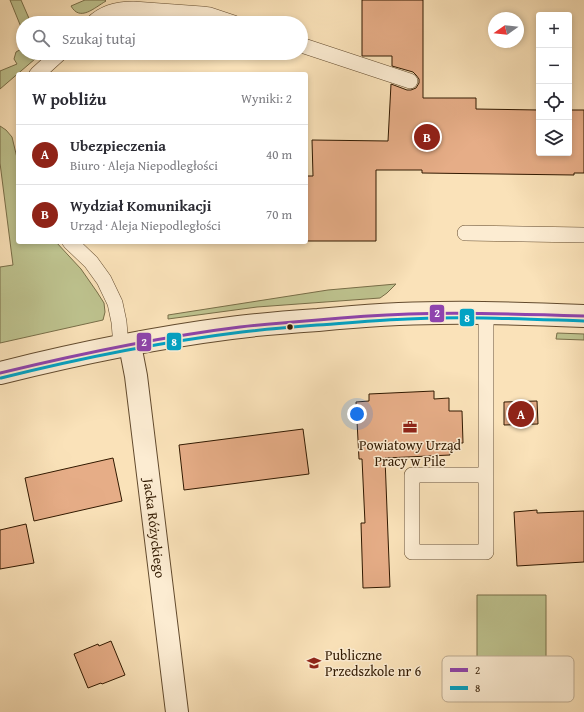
<!DOCTYPE html>
<html lang="pl">
<head>
<meta charset="utf-8">
<style>
	body { margin:0; font-family:"Gentium Book Plus",serif; background:#f2f2f3; color:#2b2b33 }
	.controls { position:absolute; right:12px; top:12px; display:grid; overflow:hidden; border-radius:4px; box-shadow:0 2px 6px #0003 }
	.controls button { width:36px; height:36px; display:grid; place-items:center; padding:0; border:0; border-bottom:1px solid #e1e1e2; background:#fff; color:#2b2b33; font:20px sans-serif }
	.compass { position:absolute; left:488px; top:12px; width:36px; height:36px; border-radius:50%; background:#fff; box-shadow:0 2px 6px #0003; rotate:256deg }
	.you { position:absolute; left:357px; top:414px; width:14px; height:14px; margin:-10px; border:3px solid #fff; border-radius:50%; background:#1a73e8; box-shadow:0 0 0 6px #1a73e833 }
	.badge { display:grid; place-items:center; width:26px; height:26px; border-radius:50%; background:#8f2418; color:#fff; font-size:13px; font-weight:700 }
	.pin { position:absolute; translate:-50% -50%; border:2px solid #fff; box-shadow:0 1px 4px #0006 }
	.list { margin:0; padding:0; list-style:none }
	h2 { display:flex; justify-content:space-between; align-items:center; height:52px; margin:0; padding:0 16px; font-size:17px }
	h2 small { font-size:13px; font-weight:400; color:#7c7c81 }
	.list li { display:grid; grid-template-columns:26px 1fr auto; gap:12px; align-items:center; box-sizing:border-box; height:60px; padding:0 16px; border-top:1px solid #e1e1e2 }
	.list b { display:block; font-size:15px; white-space:nowrap }
	.list p { margin:0; font-size:13px; white-space:nowrap; color:#7c7c81 }
	.list em { font-size:13px; font-style:normal; color:#7c7c81 }
	.icon { flex:none; width:22px; height:22px; fill:none; stroke:currentColor; stroke-width:2; stroke-linecap:round; stroke-linejoin:round }
	.map { position:relative; flex:none; width:584px; height:712px; overflow:hidden }
	.search { position:absolute; background:#fff; box-shadow:0 2px 6px #0003; left:16px; top:16px; width:292px; height:44px; display:flex; align-items:center; gap:10px; box-sizing:border-box; padding:0 14px; border-radius:22px; color:#7c7c81; font-size:15px }
	.panel { position:absolute; background:#fff; box-shadow:0 2px 6px #0003; left:16px; top:72px; width:292px; height:172px; border-radius:4px }
	.map>svg:first-child { display:block }
	.green { fill:#bec38f; stroke:#786e48 }
	.building { fill:#e6ad87; stroke:#311900 }
	.lines { fill:none; stroke-linecap:round; stroke-linejoin:round }
	.service-casing { stroke:#634b2e; stroke-width:16 }
	.minor-casing { stroke:#634b2e; stroke-width:24 }
	.tertiary-casing { stroke:#634b2e; stroke-width:24 }
	.service { stroke:#fcecd2; stroke-width:15 }
	.minor { stroke:#fcecd2; stroke-width:22 }
	.tertiary { stroke:#fcecd2; stroke-width:22 }
	.bus-1-casing { stroke:#fcecd2; stroke-width:6 }
	.bus-2-casing { stroke:#fcecd2; stroke-width:6 }
	.bus-1 { stroke:#8e44ad; stroke-width:3 }
	.bus-2 { stroke:#02a2c4; stroke-width:3 }
	.bus-dot { fill:#311900; stroke:#fcecd2; stroke-width:1.5 }
	.labels { text-anchor:middle; stroke-width:3; stroke-linejoin:round; paint-order:stroke }
	.poi-label { font-size:14px; fill:#311900; stroke:#fcecd2 }
	.street-label { font-size:14px; fill:#311900; stroke:#fcecd2 }
	.key { fill:#fcecd2; stroke:#bfad93; stroke-width:1 }
	.key-label { font-size:11px; fill:#311900 }
	.line-badge { stroke:#fcecd2; stroke-width:1.5 }
	.badge-label { font-size:11px; text-anchor:middle; font-weight:bold; fill:#fff }
</style>
</head>
<body>
<div class="map">
<svg width="584" height="712" viewBox="0 0 584 712">
	<rect width="100%" height="100%" fill="#fae2b9"/>
	<filter id="stains"><feTurbulence type="fractalNoise" baseFrequency=".005" numOctaves="4"/><feColorMatrix values="0 0 0 0 .2 0 0 0 0 .09 0 0 0 0 .02 0 0 0 .5 -.17"/></filter>
	<radialGradient id="worn" r=".72"><stop offset=".6" stop-color="#630" stop-opacity="0"/><stop offset="1" stop-color="#630" stop-opacity=".3"/></radialGradient>
	<!-- green -->
	<path class="green" d="M10,0h11l10,23h-8v9z
		M85,0h20l1,1c-12,7 -26,21 -35,5z
		M23,48v5h19l-42,36v-18l17,-7 -3,-5 2,-7z
		M0,126l6,4 6,7 6,25v80h38l25,27 16,23 7,11 1,9 -2,8 -103,23v-76l13,-2 -13,-102z
		M396,284l-9,9 -7,5 -123,9 -89,12v-4l160,-25z
		M557,333l27,1v6l-28,-1z
		M477,595h69v74h-69z"/>
	<!-- building -->
	<path class="building" d="M362,0h61v98h53v11l63,1v43h30v-43h15v63h-10v2l-152,-2v-3h-46v71h-70v-65h7l-1,-36 76,1 3,-57 16,6h4l5,-2 3,-5v-4l-3,-4 -3,-3 -21,-6v-10h-30z
		M434,391v8l15,-1v13h13l1,32h-13v12l-65,3 5,129 -27,1 -2,-65h4l-3,-64h-3l-3,-57 13,-1v-7z
		M537,401l1,23 -34,1v-23z
		M303,429l6,45 -125,16 -5,-45z
		M113,458l9,43 -88,20 -9,-43z
		M537,510v3l47,-2v51l-67,4 -3,-54z
		M26,524l8,39 -34,6v-39z
		M111,641l14,34 -23,9 -1,-1 -13,5 -14,-34 24,-10 1,2z"/>
	<g class="lines">
		<defs>
			<path id="service" d="M93,23c11,-11 24,-14 40,-14l69,5 8,1 24,8
				M301,45l109,36
				M37,74l23,-21
				M465,233l119,2
				M70,242l21,20 13,18 11,23 4,19 2,24
				M486,313v239h-74v-77h74"/>
			<g id="minor">
				<path id="s1" d="M130,345l6,31 41,336"/>
			</g>
			<path id="tertiary" d="M0,373c76,-19 153,-35 231,-45 29,-4 58,-6 87,-8 41,-4 81,-7 121,-7 48,-1 97,1 145,3"/>
		</defs>
		<!-- service casing -->
		<use href="#service" class="service-casing"/>
		<!-- minor casing -->
		<use href="#minor" class="minor-casing"/>
		<!-- tertiary casing -->
		<use href="#tertiary" class="tertiary-casing"/>
		<!-- service -->
		<use href="#service" class="service"/>
		<!-- minor -->
		<use href="#minor" class="minor"/>
		<!-- tertiary -->
		<use href="#tertiary" class="tertiary"/>
		<defs>
			<path id="bus-1" d="M0,373c79,-19 159,-36 240,-46 26,-3 52,-5 78,-7 31,-3 61,-5 91,-6 58,-2 117,0 175,2"/>
			<path id="bus-2" d="M1,378c80,-20 160,-36 241,-46 25,-3 50,-5 75,-7 31,-2 61,-5 91,-6 59,-3 117,0 176,2"/>
		</defs>
		<!-- bus-1 casing -->
		<use href="#bus-1" class="bus-1-casing"/>
		<!-- bus-2 casing -->
		<use href="#bus-2" class="bus-2-casing"/>
		<!-- bus-1 -->
		<use href="#bus-1" class="bus-1"/>
		<!-- bus-2 -->
		<use href="#bus-2" class="bus-2"/>
	</g>
	<!-- icons -->
	<defs>
		<symbol id="office-bare" viewBox="-9 -9 18 18"><path d="M-6-3h4V-5.5h4V-3h4V5H-6ZM-1-4.5V-3h2v-1.5ZM-6 0V1H6V0Z" fill="#8f2418" stroke="#fcecd2" stroke-width="2.5" paint-order="stroke"/></symbol>
		<symbol id="school-bare" viewBox="-9 -9 18 18"><path d="M0-5L7-2L0 1L-7-2ZM-4 1L0 2.5L4 1V4Q0 6-4 4Z" fill="#8f2418" stroke="#fcecd2" stroke-width="2.5" paint-order="stroke"/></symbol>
	</defs>
	<g fill-rule="evenodd">
		<use href="#office-bare" x="400" y="417" width="20" height="20"/>
		<use href="#school-bare" x="304" y="653" width="20" height="20"/>
	</g>
	<!-- markers -->
	<circle class="bus-dot" cx="290" cy="327" r="3.5"/>
	<g class="labels">
		<!-- poi labels -->
		<g class="poi-label">
			<text x="410" y="450">Powiatowy Urząd<tspan x="410" dy="16">Pracy w Pile</tspan></text>
			<text x="325" y="660" text-anchor="start">Publiczne<tspan x="325" dy="16">Przedszkole nr 6</tspan></text>
		</g>
		<!-- street labels -->
		<g class="street-label">
			<text dy="5" stroke="none"><textPath href="#s1" startOffset="185">Jacka Różyckiego</textPath></text>
		</g>
	</g>
	<!-- legend -->
	<rect x="442" y="656" width="132" height="46" rx="6" class="key"/>
	<rect x="450" y="668" width="18" height="4" fill="#8e44ad"/>
	<rect x="450" y="686" width="18" height="4" fill="#02a2c4"/>
	<g class="key-label">
		<text x="475" y="674">2</text>
		<text x="475" y="692">8</text>
	</g>
	<g class="line-badge">
		<rect x="429" y="304" width="16" height="19" rx="4" fill="#8e44ad"/>
		<rect x="459" y="308" width="16" height="19" rx="4" fill="#02a2c4"/>
		<rect x="166" y="332" width="16" height="19" rx="4" fill="#02a2c4"/>
		<rect x="136" y="332" width="16" height="20" rx="4" fill="#8e44ad"/>
	</g>
	<g class="badge-label">
		<text x="437" y="317">2</text>
		<text x="467" y="322">8</text>
		<text x="174" y="346">8</text>
		<text x="144" y="346">2</text>
	</g>
	<rect width="100%" height="100%" filter="url(#stains)"/>
	<rect width="100%" height="100%" fill="url(#worn)"/>
</svg>
<div class="controls">
<button>+</button>
<button>−</button>
<button><svg class="icon" aria-label="locate" viewBox="0 0 24 24"><circle cx="12" cy="12" r="6"/><path d="M12 2v4M12 18v4M2 12h4M18 12h4"/></svg></button>
<button><svg class="icon" aria-label="layers" viewBox="0 0 24 24"><path d="M12 4l9 5-9 5-9-5zM3 14l9 5 9-5"/></svg></button>
</div>
<svg class="compass" viewBox="-18 -18 36 36"><path d="M0-13l5 13h-10z" fill="#e53935"/><path d="M0 13l5-13h-10z" fill="#7c7c81"/></svg>
<div class="you"></div>
<div class="pin badge" style="left:521px;top:414px">A</div>
<div class="pin badge" style="left:427px;top:137px">B</div>
<div class="search"><svg class="icon" aria-label="search" viewBox="0 0 24 24"><circle cx="10" cy="10" r="6"/><path d="M15 15l6 6"/></svg>Szukaj tutaj</div>
<section class="panel">
<h2>W pobliżu<small>Wyniki: 2</small></h2>
<ul class="list">
<li><span class="badge">A</span><div><b>Ubezpieczenia</b><p>Biuro · Aleja Niepodległości</p></div><em>40 m</em></li>
<li><span class="badge">B</span><div><b>Wydział Komunikacji</b><p>Urząd · Aleja Niepodległości</p></div><em>70 m</em></li>
</ul>
</section>
</div>
</body>
</html>
